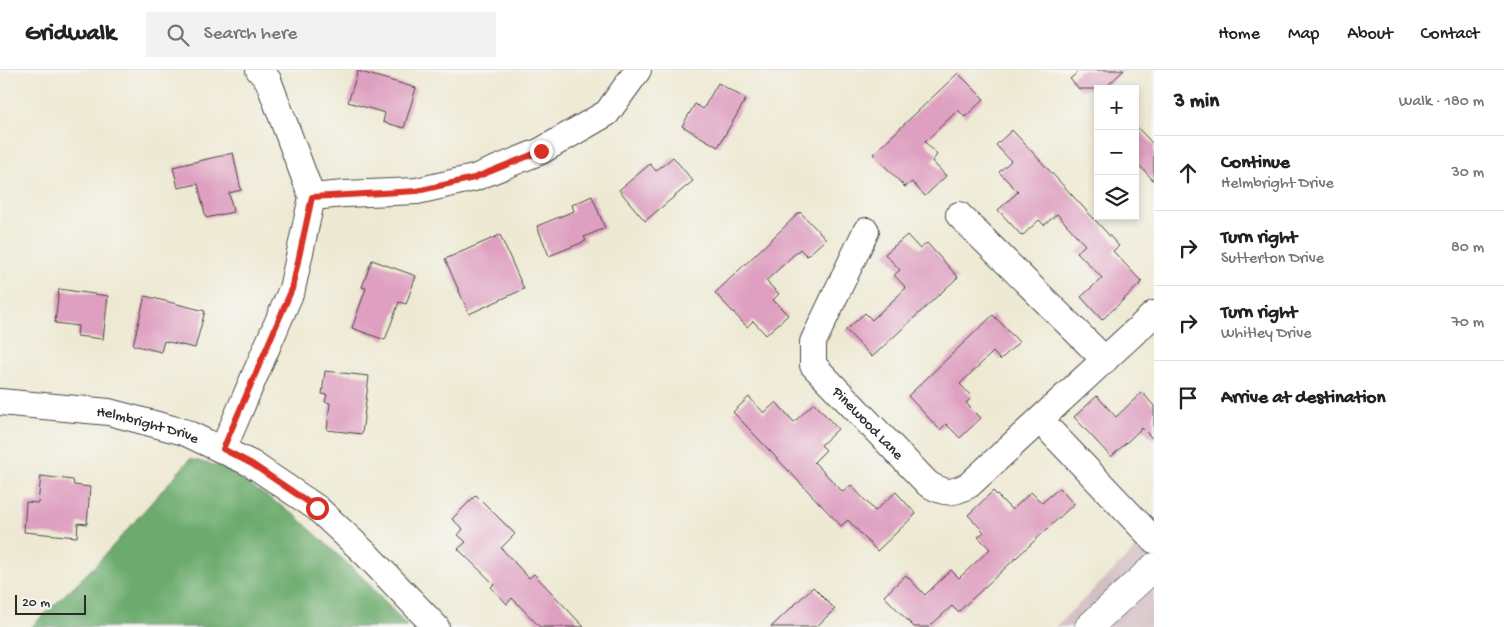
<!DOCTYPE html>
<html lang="en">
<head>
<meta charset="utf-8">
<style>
	body { margin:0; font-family:"Gochi Hand",sans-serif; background:#f2f2f2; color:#222 }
	.controls { position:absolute; right:15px; top:15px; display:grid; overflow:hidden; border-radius:0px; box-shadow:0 2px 8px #0003 }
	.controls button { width:45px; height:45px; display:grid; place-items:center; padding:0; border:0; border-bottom:1px solid #e0e0e0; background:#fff; color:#222; font:25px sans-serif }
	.scale { position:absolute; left:15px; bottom:12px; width:71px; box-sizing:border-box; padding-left:5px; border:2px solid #2b2b2b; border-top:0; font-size:14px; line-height:18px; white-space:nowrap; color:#2b2b2b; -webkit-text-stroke:4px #f6f6f2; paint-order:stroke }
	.stop { position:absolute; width:15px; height:15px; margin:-11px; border:4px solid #d93025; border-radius:50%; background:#fff }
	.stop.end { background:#d93025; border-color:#fff; box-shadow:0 1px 5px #0008 }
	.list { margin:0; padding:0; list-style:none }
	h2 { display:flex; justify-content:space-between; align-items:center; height:65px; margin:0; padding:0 20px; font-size:21px }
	h2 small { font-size:16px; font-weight:400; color:#767676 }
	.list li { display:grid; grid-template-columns:32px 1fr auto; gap:15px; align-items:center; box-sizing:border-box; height:75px; padding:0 20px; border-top:1px solid #e0e0e0 }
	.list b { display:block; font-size:19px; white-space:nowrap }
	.list p { margin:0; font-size:16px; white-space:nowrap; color:#767676 }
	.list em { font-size:16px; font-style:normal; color:#767676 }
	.icon { flex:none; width:28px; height:28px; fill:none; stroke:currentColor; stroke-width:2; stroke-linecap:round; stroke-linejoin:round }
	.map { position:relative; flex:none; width:1154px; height:557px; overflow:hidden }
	header { display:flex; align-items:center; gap:30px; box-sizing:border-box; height:70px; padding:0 25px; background:#fff; border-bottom:1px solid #e0e0e0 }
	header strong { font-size:24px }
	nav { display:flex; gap:28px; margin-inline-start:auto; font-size:18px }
	.search { width:350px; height:45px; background:#f2f2f2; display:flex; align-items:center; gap:12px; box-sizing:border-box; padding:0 18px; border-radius:0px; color:#767676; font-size:19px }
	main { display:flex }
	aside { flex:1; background:#fff }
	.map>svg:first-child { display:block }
	.industrial { fill:#d2bec3 }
	.forest { fill:#6cab6d; stroke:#4c6b4c }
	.building { fill:#de9fc0 }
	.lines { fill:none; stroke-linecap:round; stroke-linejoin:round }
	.street-casing { stroke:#484844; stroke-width:28 }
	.secondary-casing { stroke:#484844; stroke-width:29 }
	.street { stroke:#fff; stroke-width:26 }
	.secondary { stroke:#fff; stroke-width:28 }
	.route { stroke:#d93025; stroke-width:6 }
	.labels { text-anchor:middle; stroke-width:4; stroke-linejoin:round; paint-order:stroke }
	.street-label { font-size:15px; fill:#2b2b2b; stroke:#f6f6f2 }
</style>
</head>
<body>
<header>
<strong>Gridwalk</strong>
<div class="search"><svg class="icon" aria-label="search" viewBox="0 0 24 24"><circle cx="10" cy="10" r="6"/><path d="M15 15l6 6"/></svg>Search here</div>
<nav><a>Home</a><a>Map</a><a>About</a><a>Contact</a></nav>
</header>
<main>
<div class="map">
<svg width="1154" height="557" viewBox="0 0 1154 557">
	<rect width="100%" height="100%" fill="#f6f6f2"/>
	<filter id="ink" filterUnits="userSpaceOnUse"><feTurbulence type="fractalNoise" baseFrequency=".02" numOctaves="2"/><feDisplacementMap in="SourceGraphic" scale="10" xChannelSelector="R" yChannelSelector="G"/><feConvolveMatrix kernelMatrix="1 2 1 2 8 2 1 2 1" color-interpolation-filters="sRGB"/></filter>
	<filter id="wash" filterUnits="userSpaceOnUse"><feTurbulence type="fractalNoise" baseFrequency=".0096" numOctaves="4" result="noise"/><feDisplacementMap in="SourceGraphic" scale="20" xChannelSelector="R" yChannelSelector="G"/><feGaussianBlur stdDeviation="1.12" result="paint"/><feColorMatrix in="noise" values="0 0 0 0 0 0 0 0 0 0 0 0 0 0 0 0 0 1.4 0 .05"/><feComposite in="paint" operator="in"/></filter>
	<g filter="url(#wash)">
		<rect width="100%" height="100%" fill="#eee9d3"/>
		<!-- industrial -->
		<path class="industrial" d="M1154,461v96h-99z"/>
		<!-- forest -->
		<path class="forest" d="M190,389l32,8 73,48 70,65 43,47h-377l64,-61z"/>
		<g id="blocks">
			<!-- building -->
			<path class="building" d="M1080,0h44l-20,19h-25l-9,-10z
				M358,1l58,17 -12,40 -21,-6 2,-9 -37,-11z
				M958,3l26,26 -19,18 -7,-7 -33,32 12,13 -5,6 14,15 -21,20 -13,-14 -7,5 -32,-33z
				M718,13l28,16 -28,48 -36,-21 13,-22 8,5z
				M1135,55l19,20v36l-19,-20z
				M1012,60l107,116 -6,5 29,31 -40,38 -21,-23 21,-19 -25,-26 8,-7 -28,-31 -13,11 -5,-5 -17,16 -24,-26 20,-18 -19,-20 12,-11 -15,-16z
				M233,83l8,37 -12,3 4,19 -27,6 -8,-34 -20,4 -5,-21z
				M673,87l20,24 -48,40 -26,-31 31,-26 6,7z
				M592,126l13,32 -21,9 2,4 -37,15 -12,-30 37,-15 -2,-6z
				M800,142l26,27 -19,17 -7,-7 -34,32 13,13 -6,6 15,15 -22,20 -13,-14 -6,6 -32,-34z
				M500,165l24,54 -55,25 -24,-55z
				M907,165l13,14 7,-6 31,34 -86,80 -26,-27 19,-17 7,7 34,-32 -12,-13 6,-5 -15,-16z
				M372,190l44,16 -10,28 -7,-2 -14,38 -33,-12 14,-40 -4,-1z
				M59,219l49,7 -5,43 -26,-3 1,-10 -23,-3z
				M145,226l60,15 -10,37 -31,-7 -3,11 -28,-7z
				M993,245l26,27 -19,18 -7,-8 -33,32 12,13 -6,6 15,15 -21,20 -14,-14 -6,6 -32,-34z
				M325,301l44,5 -7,58 -35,-4 3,-27 -5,-1 2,-7 -5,-1z
				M1142,322l12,14v34l-12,-12 -31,29 -37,-40 23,-21 19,21z
				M749,327l15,16 12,-11 18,20 20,-19 24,26 -17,16 5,5 -12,12 29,30 8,-7 24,26 21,-19 20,22 -39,37 -29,-31 -7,6 -108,-114z
				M41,406l32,4 1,5 16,2 -3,37 -9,-1 -1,14 -53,-5 2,-30 12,1z
				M1059,418l15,16 -116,108 -6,-6 -23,21h-15l-30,-31 22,-21 19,20 26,-25 8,8 31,-29 -12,-12 6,-5 -16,-17 25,-24 19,19 19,-18 11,11z
				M476,425l39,39 -14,14 28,30 5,-4 50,53h-44l-28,-29 -5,6 -16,-17 3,-3 -36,-35 8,-7 -8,-7 5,-6 -11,-10z
				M813,517l22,22 -19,18h-45z"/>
		</g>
	</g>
	<g filter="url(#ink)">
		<use href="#blocks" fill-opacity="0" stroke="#484844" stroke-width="1"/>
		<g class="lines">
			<defs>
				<g id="street">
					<path d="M312,127l32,-3 73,-3 57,-13 67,-27 66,-38 31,-43"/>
					<path d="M959,145l146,145"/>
					<path id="s1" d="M866,161l-53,111v23l115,119c17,10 24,10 41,1l185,-171"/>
					<path id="s2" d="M0,332l109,10 75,20 68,32 65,44 49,46 70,73"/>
					<path d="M1041,351l113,119"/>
					<path d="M223,379l69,-160 20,-92 -44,-117 -9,-10"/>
				</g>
				<path id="secondary" d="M1089,557l65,-60"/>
			</defs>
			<!-- street casing -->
			<use href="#street" class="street-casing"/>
			<!-- secondary casing -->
			<use href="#secondary" class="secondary-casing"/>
			<!-- street -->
			<use href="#street" class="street"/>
			<!-- secondary -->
			<use href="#secondary" class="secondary"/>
		</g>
	</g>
	<g class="lines" filter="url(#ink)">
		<!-- route -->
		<path class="route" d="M317,438l-65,-44 -29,-15 69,-160 20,-92 105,-6 57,-13 67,-27"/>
	</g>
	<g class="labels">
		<!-- street labels -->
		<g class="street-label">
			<text dy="5" stroke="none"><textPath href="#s1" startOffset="226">Pinewood Lane</textPath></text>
			<text dy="5" stroke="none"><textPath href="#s2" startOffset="150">Helmbright Drive</textPath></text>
		</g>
	</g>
</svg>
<div class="controls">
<button>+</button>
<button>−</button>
<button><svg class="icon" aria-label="layers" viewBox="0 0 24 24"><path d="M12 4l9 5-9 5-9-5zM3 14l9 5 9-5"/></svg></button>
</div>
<div class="scale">20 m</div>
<div class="stop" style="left:317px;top:438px"></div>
<div class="stop end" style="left:541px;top:81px"></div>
</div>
<aside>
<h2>3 min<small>Walk · 180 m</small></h2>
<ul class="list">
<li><svg class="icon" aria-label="ahead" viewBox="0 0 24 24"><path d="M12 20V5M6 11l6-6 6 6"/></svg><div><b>Continue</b><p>Helmbright Drive</p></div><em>30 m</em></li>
<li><svg class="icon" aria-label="right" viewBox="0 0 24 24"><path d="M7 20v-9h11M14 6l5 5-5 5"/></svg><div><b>Turn right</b><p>Sutterton Drive</p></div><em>80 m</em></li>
<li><svg class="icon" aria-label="right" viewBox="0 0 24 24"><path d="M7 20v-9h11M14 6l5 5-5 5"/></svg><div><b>Turn right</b><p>Whitley Drive</p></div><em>70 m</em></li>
<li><svg class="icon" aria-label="arrive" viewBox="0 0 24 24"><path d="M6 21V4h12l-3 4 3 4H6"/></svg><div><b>Arrive at destination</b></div></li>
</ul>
</aside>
</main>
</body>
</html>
